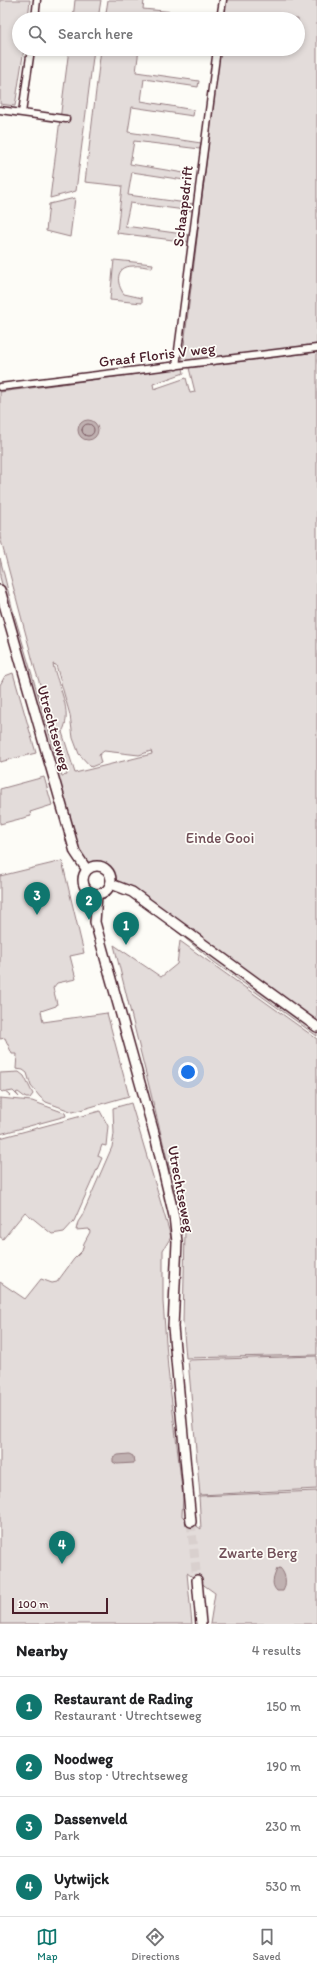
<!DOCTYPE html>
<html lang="en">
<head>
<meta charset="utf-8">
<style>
	body { margin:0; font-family:Itim,sans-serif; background:#f6f6f6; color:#202124 }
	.scale { position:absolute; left:12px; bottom:10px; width:96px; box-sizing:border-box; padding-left:4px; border:2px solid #4a1f2b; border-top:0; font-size:11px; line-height:14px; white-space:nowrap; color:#4a1f2b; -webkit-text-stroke:3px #fdfcf7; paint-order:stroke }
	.you { position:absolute; left:188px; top:1072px; width:14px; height:14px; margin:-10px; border:3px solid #fff; border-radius:50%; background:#1a73e8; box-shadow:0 0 0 6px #1a73e833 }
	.badge { display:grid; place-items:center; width:26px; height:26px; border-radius:50%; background:#0f766e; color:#fff; font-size:13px; font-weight:700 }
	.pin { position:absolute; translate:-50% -33px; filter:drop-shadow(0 1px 2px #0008) }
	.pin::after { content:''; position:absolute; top:21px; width:14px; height:12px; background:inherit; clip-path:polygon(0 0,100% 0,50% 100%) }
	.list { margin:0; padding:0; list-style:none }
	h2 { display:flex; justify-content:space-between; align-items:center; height:52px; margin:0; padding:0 16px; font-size:17px }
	h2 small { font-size:13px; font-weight:400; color:#757577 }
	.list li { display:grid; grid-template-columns:26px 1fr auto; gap:12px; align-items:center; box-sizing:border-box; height:60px; padding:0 16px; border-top:1px solid #e0e0e0 }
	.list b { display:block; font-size:15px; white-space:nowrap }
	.list p { margin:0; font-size:13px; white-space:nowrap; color:#757577 }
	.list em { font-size:13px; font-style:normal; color:#757577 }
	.icon { flex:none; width:22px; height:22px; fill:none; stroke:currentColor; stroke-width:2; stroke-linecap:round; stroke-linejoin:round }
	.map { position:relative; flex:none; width:317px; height:1624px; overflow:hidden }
	.search { position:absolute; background:#fff; box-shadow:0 2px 6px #0003; left:12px; right:12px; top:12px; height:44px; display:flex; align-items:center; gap:10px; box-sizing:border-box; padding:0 14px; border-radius:22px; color:#757577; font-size:15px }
	.sheet { height:292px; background:#fff }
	nav { display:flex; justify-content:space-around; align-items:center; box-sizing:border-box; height:56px; border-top:1px solid #e0e0e0; background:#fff; font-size:11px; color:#757577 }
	nav a { display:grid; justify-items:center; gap:2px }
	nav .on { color:#0f766e }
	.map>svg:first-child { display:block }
	.green { fill:#e3dcda; stroke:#967e82; fill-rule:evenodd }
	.water { fill:#c0b1b1; stroke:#91777b }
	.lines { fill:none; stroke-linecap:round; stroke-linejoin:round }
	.shore { stroke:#795961; stroke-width:1 }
	.secondary-tunnel { stroke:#d9d0ce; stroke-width:9; stroke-dasharray:9 4.5; stroke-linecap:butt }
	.street-casing { stroke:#4a1f2b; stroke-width:9 }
	.secondary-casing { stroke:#4a1f2b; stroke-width:12 }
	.street { stroke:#fdfcf7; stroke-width:6 }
	.secondary { stroke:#fdfcf7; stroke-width:9 }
	.labels { text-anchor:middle; stroke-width:3.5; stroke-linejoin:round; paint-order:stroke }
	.street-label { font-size:15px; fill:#4a1f2b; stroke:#fdfcf7 }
	.park-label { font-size:15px; fill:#704e57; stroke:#fdfcf7 }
</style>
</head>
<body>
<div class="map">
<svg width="317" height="1624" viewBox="0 0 317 1624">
	<rect width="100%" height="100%" fill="#fdfcf7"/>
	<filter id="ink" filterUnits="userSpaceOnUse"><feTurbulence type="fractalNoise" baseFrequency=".025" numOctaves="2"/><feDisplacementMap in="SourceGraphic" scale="8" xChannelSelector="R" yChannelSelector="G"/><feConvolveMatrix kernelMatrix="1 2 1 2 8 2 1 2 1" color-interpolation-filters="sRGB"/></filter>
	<g filter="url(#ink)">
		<!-- green -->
		<path class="green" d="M0,0h30l-2,19h-9v30h5l-9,57 -15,-2z
			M75,0h26l-3,19h-25z
			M108,0h36l-1,9 73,7v3h-32l-33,-5 -1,5h-45z
			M226,0h91v344l-89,12 -17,4 -29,2 38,-313h78v-30h-75z
			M69,49h25l-18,142 -26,7z
			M101,49h38l-3,23 63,9 -1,6 -54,-8 -3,22 53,9 -1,6 -61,-9 -4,25 73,11 -1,6 -66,-8 -4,23 54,9v7l-52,-8 -4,23 66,9 -1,7 -63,-8 -5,23 65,9 -1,7 -72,-9 5,-47 -37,-4z
			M75,198l-5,39 -24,-6 3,-27z
			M114,260l39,4 -1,4c-6,-1 -13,-3 -19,-2 -18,0 -17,18 -9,28l18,4v5l-32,-3z
			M317,352v674l-246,-175 -13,-74 -58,-200v-19l12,49 50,169 5,-1 -7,-29 -25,-77 -35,-132v-145l183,-24 1,5 -31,11 1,5 32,-11 4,15 5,-1 -6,-24zM53,664l3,1 14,50 3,23 6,16 12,13 10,-4 -2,-8 5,-4 35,4 12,-4 1,3 -77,19 -13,-41c12,-20 -5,-47 -9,-68z
			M13,673l23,80 -36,9v-77l5,-9z
			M44,777l8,28 -22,7 1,4 -31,8v-35z
			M62,861l22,92 -14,3 6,23 -19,4 -4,5 4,16 -1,2 -15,5 2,11 64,-9 22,83 -56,16 -27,-10 -6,-5 -9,-11 -4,-13 -4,-3 -7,-1 1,-15h-5l-7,-16 -5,1v-163z
			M158,916l159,115v5l-103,-74z
			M180,941l137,98v316l-131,3 -3,-36 2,-91 -71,-286 47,32 16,-13z
			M19,1072l5,4 9,18 -3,4h-4l-8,-6 -2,1 3,4 -6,-6 -6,1 3,4 -6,-5 -2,1 -2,-2v-17z
			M0,1098l32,3 33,12 1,3 -66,18z
			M131,1103l40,134 -8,13v52l5,67 15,128 -1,19 19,13 -2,-33 118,-5v133h-107l5,-31 -28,-20 5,51h-192v-342l25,17 16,-20 11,4 5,-1 17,-23 8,-8 2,-8 6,-11 -1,-3 -13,1 2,-8 4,-6 30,-69 2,-13 -1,-26z
			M100,1111l8,15 -2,20 -4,-1 -4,11 4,2 -28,63 -10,11 -12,2 -27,-22 -22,27 -3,-2v-99z
			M317,1356v133l-117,6 -12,-135z"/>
		<!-- water -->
		<path class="water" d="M78 430a10 10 0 1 1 20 0a10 10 0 1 1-20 0Z
			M129,1454l4,2 1,7 -17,1 -4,-2v-4l5,-3z
			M280,1568c6,6 7,16 3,23h-6c-7,-7 -3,-14 0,-22z"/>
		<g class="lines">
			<!-- shore -->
			<path class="shore" d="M82 430a6 6 0 1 1 12 0a6 6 0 1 1-12 0Z"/>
			<!-- secondary-tunnel -->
			<path class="secondary-tunnel" d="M191,1522l6,58"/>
			<defs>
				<path id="street" d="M35,19l2,-19
					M220,19l3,-19
					M0,110l22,3 9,-64
					M22,113l44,6
					M176,366l41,-317
					M0,387l317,-39"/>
				<path id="secondary" d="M0,590l75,262 12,18
					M83 880a14 14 0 1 1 28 0a14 14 0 1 1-28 0Z
					M111,884l21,8 185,135
					M97,894l-2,28 61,218 18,76 3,26 -4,85 18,195
					M197,1580l4,44"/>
			</defs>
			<!-- street casing -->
			<use href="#street" class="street-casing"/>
			<!-- secondary casing -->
			<use href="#secondary" class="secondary-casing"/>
			<!-- street -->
			<use href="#street" class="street"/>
			<!-- secondary -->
			<use href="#secondary" class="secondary"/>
		</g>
	</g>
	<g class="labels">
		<!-- street labels -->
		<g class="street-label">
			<text transform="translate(183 206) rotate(-83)" y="5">Schaapsdrift</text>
			<text transform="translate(157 355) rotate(-7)" y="5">Graaf Floris V weg</text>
			<text transform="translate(54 728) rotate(74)" y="5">Utrechtseweg</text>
			<text transform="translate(181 1189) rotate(79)" y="5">Utrechtseweg</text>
		</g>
		<!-- park labels -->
		<g class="park-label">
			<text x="220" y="843">Einde Gooi</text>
			<text x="258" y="1558">Zwarte Berg</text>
		</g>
	</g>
</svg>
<div class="scale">100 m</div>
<div class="you"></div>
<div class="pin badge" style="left:126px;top:945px">1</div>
<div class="pin badge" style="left:89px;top:920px">2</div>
<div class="pin badge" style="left:37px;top:915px">3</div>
<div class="pin badge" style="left:62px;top:1564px">4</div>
<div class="search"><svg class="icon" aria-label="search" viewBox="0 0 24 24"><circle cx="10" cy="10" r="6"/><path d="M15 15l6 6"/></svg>Search here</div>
</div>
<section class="sheet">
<h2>Nearby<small>4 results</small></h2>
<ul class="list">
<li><span class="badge">1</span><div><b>Restaurant de Rading</b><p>Restaurant · Utrechtseweg</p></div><em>150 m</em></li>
<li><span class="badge">2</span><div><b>Noodweg</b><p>Bus stop · Utrechtseweg</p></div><em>190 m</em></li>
<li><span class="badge">3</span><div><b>Dassenveld</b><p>Park</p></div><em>230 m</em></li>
<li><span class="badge">4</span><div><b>Uytwijck</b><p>Park</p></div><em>530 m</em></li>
</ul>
</section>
<nav>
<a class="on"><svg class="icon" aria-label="map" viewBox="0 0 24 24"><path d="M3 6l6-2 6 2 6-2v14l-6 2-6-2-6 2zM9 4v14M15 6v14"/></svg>Map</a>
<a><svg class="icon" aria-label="directions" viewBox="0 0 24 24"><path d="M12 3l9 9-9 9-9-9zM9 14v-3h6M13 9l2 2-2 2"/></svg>Directions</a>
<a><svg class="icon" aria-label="saved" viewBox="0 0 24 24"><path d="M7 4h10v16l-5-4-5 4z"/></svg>Saved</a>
</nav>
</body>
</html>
